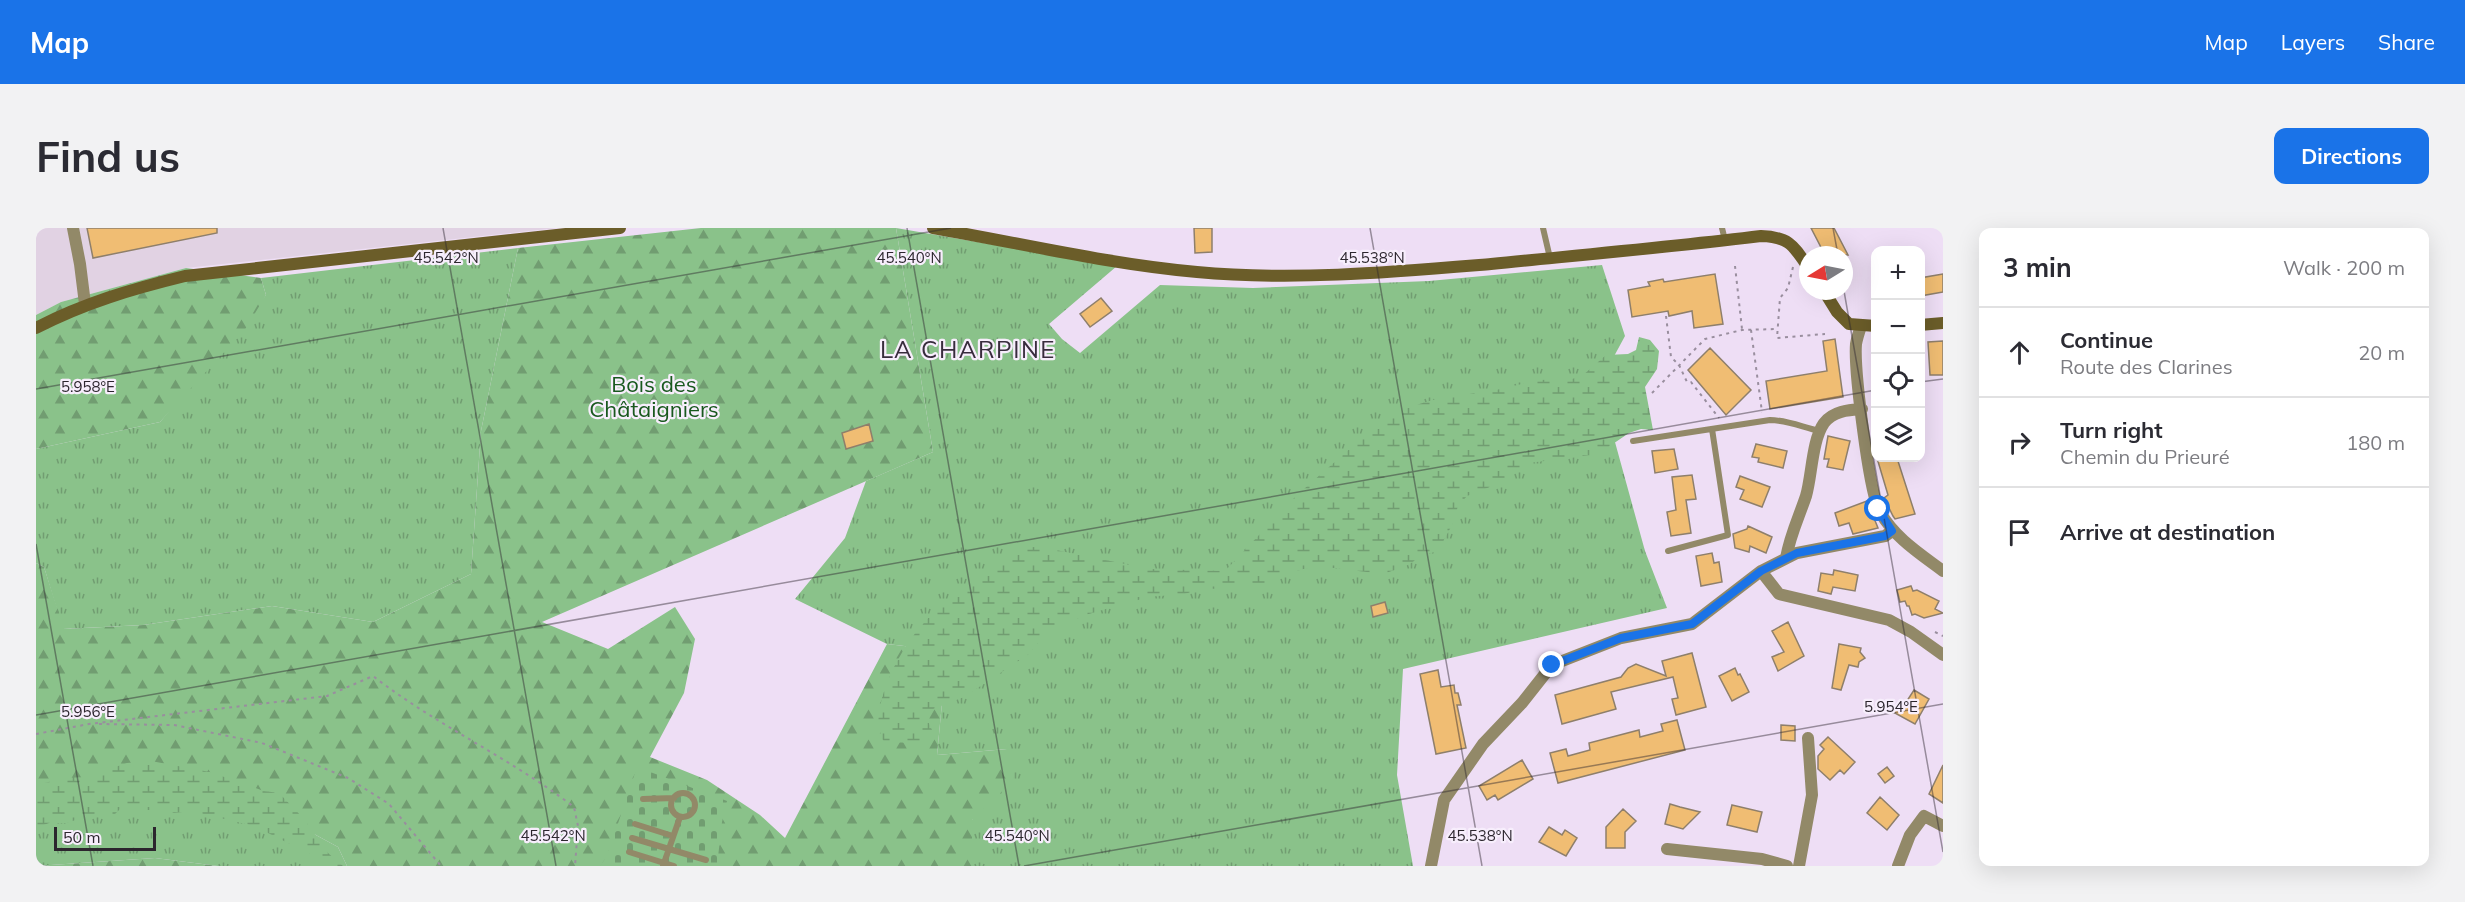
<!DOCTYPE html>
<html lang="en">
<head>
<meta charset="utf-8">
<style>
	body { margin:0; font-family:Mulish,sans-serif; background:#f2f2f3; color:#2b2b33 }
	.controls { position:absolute; right:18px; top:18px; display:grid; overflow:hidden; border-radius:12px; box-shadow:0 6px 24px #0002 }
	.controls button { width:54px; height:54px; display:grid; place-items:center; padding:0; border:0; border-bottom:2px solid #e1e1e2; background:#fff; color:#2b2b33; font:30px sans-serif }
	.compass { position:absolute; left:1763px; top:18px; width:54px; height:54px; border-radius:50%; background:#fff; box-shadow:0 6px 24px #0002; rotate:260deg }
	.scale { position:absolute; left:18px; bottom:15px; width:102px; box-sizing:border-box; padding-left:6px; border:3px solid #2c262e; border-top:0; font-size:16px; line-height:21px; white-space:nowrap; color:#2c262e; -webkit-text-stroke:4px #f7eefc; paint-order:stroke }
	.stop { position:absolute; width:18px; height:18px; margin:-14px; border:4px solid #1a73e8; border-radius:50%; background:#fff }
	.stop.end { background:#1a73e8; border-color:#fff; box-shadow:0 2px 6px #0008 }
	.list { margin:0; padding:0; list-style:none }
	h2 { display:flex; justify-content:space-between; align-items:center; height:78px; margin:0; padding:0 24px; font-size:26px }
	h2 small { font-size:20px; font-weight:400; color:#7c7c81 }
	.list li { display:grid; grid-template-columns:39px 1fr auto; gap:18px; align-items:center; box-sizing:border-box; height:90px; padding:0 24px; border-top:2px solid #e1e1e2 }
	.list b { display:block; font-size:22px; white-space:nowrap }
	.list p { margin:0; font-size:20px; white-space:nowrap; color:#7c7c81 }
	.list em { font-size:20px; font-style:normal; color:#7c7c81 }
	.icon { flex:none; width:33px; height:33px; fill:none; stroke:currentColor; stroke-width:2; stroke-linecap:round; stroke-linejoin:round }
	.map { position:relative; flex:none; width:1907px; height:638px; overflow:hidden; border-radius:12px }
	header { display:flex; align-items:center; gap:36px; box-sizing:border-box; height:84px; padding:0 30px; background:#1a73e8; color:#fff }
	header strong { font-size:28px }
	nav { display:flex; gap:33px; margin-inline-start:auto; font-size:21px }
	.intro { display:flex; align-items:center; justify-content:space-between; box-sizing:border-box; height:144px; padding:0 36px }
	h1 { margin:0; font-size:42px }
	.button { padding:15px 27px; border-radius:12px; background:#1a73e8; color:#fff; font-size:21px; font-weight:700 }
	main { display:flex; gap:36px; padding:0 36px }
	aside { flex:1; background:#fff; border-radius:12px; box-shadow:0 6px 24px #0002 }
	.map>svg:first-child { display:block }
	.commercial { fill:#e1d2e3 }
	.grass { fill:url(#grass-tufts) }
	.forest { fill:url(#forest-firs) }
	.wetland { fill:url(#wetland-marsh) }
	.cemetery { fill:url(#cemetery-stones) }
	.building { fill:#f0bd73; stroke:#8e7f6b; stroke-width:1.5 }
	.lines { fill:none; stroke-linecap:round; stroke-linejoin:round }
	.path { stroke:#998e9e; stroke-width:2; stroke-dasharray:3 4.5; stroke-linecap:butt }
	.service { stroke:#928968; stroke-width:6 }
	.minor { stroke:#928968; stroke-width:12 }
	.tertiary { stroke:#928968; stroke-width:12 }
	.secondary { stroke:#6b5d29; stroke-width:12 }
	.route { stroke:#1a73e8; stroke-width:8 }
	.ticks { fill:none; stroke:#2c262e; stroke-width:1.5; stroke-opacity:0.45 }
	.labels { text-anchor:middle; stroke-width:4.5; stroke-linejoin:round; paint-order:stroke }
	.park-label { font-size:22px; fill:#19591e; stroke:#f7eefc }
	.neighbourhood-label { font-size:24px; letter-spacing:1.5px; fill:#382c3d; stroke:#f7eefc }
	.ticks-label { font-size:15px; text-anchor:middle; fill:#2c262e; stroke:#f7eefc; stroke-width:4.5; stroke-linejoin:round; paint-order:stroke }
</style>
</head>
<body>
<header>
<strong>Map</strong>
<nav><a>Map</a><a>Layers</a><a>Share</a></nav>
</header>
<div class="intro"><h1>Find us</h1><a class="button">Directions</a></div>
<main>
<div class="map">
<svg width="1907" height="638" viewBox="0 0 1907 638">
	<defs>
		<pattern id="grass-tufts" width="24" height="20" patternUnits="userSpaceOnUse" patternTransform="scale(1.5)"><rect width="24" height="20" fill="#8ac28a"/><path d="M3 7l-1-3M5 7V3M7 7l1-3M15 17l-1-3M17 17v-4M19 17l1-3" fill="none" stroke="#719d71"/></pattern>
		<pattern id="forest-firs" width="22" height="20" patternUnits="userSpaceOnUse" patternTransform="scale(1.5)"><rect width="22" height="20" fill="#8ac28a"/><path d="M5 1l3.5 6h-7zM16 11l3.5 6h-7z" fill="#719d71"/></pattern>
		<pattern id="wetland-marsh" width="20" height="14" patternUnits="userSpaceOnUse" patternTransform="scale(1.5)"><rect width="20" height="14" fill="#8ac28a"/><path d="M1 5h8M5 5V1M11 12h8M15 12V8" fill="none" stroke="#719d71"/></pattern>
		<pattern id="cemetery-stones" width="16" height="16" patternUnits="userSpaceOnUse" patternTransform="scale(1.5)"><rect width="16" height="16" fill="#8ac28a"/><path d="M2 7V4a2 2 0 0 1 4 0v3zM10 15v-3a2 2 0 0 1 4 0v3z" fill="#719d71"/></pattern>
	</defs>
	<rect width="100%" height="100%" fill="#eedef5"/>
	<!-- commercial -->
	<path class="commercial" d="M0,0h521l-371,40 -125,34 -25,13z"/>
	<!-- grass -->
	<path class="grass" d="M860,0l221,38 -68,58 13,15 18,14 80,-68 93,3 176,-7 173,-16 23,71 -26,48 46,167 22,57 -264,61 -6,106 16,91h-441v-46l35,-71 -70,6 10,-104 -60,-7 -92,-45 50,-61 21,-57 67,-29z
		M482,20l-37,183 -10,143 -98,48 -101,-16 -129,19 -80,4 -19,-62 -8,-4v-114l124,-27 106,-127 -5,-17z
		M204,566l98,53 9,19h-129l-63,-8 -119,8v-61z"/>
	<!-- forest -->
	<path class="forest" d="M665,0h195l37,224 -391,170 66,27 67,-42 20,32 -11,54 -34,64 57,23 53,35 25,23 102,-194 60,7 -10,104 70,-6 7,31 -42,40v46h-625l-9,-19 -98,-53 -204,11v-242l8,4 20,62 79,-4 129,-19 101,16 98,-48 10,-143 37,-183z
		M150,40l75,10 5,17 -20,33 -86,94 -124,27v-134l25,-13z
		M119,630l63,8h-182z"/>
	<!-- wetland -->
	<path class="wetland" d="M1603,109l11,3 9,11 -2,18 -12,18 8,43 -12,-1 -12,4 -31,21 -69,9 -24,18 -38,15 -9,10 -6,19 -14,26 -14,4 -18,11 -23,8 -49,-6 -31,1 -28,10 -18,10 -15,-6 -26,6 -11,-1 -24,7 -24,1 -24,5 -51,15 -41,23 -12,15 -65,43 -36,14 -2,6 6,13 -6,9 -9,4 -33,-1c-8,-16 -6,-28 -2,-44 16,-55 55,-95 101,-127 18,-12 35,-25 58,-24l109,22 75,2 71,-75 66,-58 44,-30 30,-9 60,-9 43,-10 33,-1 10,-3 24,-21 22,-1 8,-4z
		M115,533l59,11 54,19 15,2 25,26 24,34 15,13h-18l-9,-9 -62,-31 -63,-15 -17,2 -11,-3h-21l-9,-3 -4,2 -6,-3 -9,9 -8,2 -14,-2 -26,8h-17l-13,5v-43l29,-7 21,-1 41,-14z"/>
	<!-- cemetery -->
	<path class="cemetery" d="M601,539l90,34 -5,21 -5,44h-117l7,-10z"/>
	<!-- building -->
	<path class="building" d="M51,0h130v5l-124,25z
		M1158,0h18v24l-17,1z
		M1775,0h23l14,27h-23z
		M1679,46l8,50 -29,4 -2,-17 -23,5 -1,-5 -36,6 -4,-27 22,-4 -2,-4 15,-3 1,3z
		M1907,46v18l-23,4v-18z
		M1065,70l11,13 -22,16 -10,-13z
		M1799,111l8,58 -73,12 -4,-28 61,-10 -4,-30z
		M1907,113v34h-13l-2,-33z
		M1674,120l41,42 -25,25 -38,-45z
		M833,196l4,17 -27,8 -4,-16z
		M1792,208l22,5 -7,29 -16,-3 2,-8h-5z
		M1720,216l31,7 -4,17 -25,-6 1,-4 -7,-1z
		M1638,221l4,20 -23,4 -3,-22z
		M1841,230h20l18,56 -20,5 -2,-3 -9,-18 4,-3z
		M1656,247l4,24 -10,1 5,33 -20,3 -4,-24 9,-2 -4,-33z
		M1704,248l30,11 -8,20 -22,-8 4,-9 -8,-3z
		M1831,273l11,27 -25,6 -4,-11 -10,3 -4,-13z
		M1712,298l24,11 -6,16 -16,-7 -1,6 -14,-4 -2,-14 14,-5z
		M1676,325l2,10 5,-1 3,20 -21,4 -5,-30z
		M1798,342l24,5 -3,16 -22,-4 -2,7 -13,-3 3,-18 12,2z
		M1875,358l2,5 4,-1 22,11 -4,8 8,4 -19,5 -9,-4 -3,1 -3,-9h-2l-2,-5 -5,1 -3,-12z
		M1349,374l3,11 -15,4 -2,-11z
		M1752,394l16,34 -26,15 -6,-14 12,-5 -12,-21z
		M1803,416l22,4 -1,4 5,6 -6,4 -1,5 -9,-2 -8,25 -9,-2z
		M1656,425l14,54 -30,8 -4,-16 6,-1 -5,-21 -62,15 5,17 -54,15 -7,-29 66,-18 7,-9 8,-4 30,12 -4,-15z
		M1699,440l3,7 2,-1 9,18 -17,9 -13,-25z
		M1402,442l3,17 13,-2 1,8h3l3,12h-4l9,43 -30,6 -16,-80z
		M1878,462l15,9 -14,25 -22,-12 7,-11 5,3z
		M1641,492l8,30 -127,33 -8,-30 16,-4 2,7 22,-6 -1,-7 50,-13 1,7 23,-6 -2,-7z
		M1745,497l14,1v15l-14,-1z
		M1792,509l27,25 -11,12 -4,-4 -10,10 -12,-11v-13l6,-7 -4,-4z
		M1486,532l11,19 -35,21 -3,-5 -8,5 -8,-14z
		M1907,537v38l-14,-9z
		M1851,539l7,9 -9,7 -7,-9z
		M1844,569l19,18 -12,15 -20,-17z
		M1634,576l10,3 20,5 -17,17 -18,-5z
		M1696,577l30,7 -5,20 -30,-7z
		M1587,581l13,12 -11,11v16h-19v-21z
		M1513,599l13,8 3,-5 12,8 -11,18 -27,-14z"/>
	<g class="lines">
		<!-- path -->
		<path class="path" d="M1699,38l7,63
			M1757,39l-5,21 -8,10 -3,40 48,-4
			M1630,88l5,41 8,8 8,17h4l28,36
			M1715,102l11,82
			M1616,165l53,-54 37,-9 35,-1
			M1899,404l8,4
			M63,496l75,1 88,18 86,35 41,26 52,62
			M0,506l53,-10 238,-28 46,-20c63,49 137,82 201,131l4,19 -3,40"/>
		<!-- service -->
		<path class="service" d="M1507,0l7,30
			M1686,0l3,12
			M1597,213l137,-21c17,0 32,7 50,11
			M1632,323l60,-16 -16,-106
			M635 577a12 12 0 1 1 24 0a12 12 0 1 1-24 0Z
			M607,571l31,-1
			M599,596l38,12
			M596,610l74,22
			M593,624l45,14
			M627,638l17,-49"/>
		<!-- minor -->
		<path class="minor" d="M1825,98c-2,6 -4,12 -5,18 -2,24 13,150 24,168 15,26 39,41 63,59
			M1750,330c4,-23 13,-41 20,-62 6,-21 6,-56 18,-73 9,-12 24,-13 38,-14
			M1725,343l18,23 110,26 22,12 32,23
			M1631,621l95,10 25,7
			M1395,638l13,-66 39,-56 39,-41 30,-38 69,-27 71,-14 69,-53 36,-18 88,-17 7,-5
			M1763,638l13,-71 -4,-57
			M1862,638l12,-31 14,-19 19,10"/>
		<!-- tertiary -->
		<path class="tertiary" d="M37,0l7,36 5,40"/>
		<!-- secondary -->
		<path class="secondary" d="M897,0c87,15 175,36 264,44 97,9 197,0 294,-8 90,-9 180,-17 270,-28 28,1 32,9 47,31
			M1788,63l13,21 12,12 27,2
			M1884,97l23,-2
			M0,100c48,-25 96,-39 149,-52l435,-48"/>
	</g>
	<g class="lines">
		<!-- route -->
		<path class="route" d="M1516,437l69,-27 71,-14 69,-53 36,-18 88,-17 7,-5 -14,-22"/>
	</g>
	<!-- ticks -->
	<path class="ticks" d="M407,0l113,638M871,0l112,638M1334,0l112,638M1797,0l5,27M1808,63l99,561M1884,154l23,-3M0,161l915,-161M0,316l57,322M0,487l1840,-325M988,638l919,-162"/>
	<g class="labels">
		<!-- park labels -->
		<g class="park-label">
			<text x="618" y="164">Bois des<tspan x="618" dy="25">Châtaigniers</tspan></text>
		</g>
		<!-- neighbourhood labels -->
		<g class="neighbourhood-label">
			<text x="932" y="130">LA CHARPINE</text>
		</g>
	</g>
	<g class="ticks-label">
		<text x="410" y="35">45.542°N</text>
		<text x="1336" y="35">45.538°N</text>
		<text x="873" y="35">45.540°N</text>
		<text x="52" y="164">5.958°E</text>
		<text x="1855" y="484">5.954°E</text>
		<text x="52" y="489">5.956°E</text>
		<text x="517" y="613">45.542°N</text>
		<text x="981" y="613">45.540°N</text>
		<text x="1444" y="613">45.538°N</text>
	</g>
</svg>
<div class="controls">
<button>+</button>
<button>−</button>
<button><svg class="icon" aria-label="locate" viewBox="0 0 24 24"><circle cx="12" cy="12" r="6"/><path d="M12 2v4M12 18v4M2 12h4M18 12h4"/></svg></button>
<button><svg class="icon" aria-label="layers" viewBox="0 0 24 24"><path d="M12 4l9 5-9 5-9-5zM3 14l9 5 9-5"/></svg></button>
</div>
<svg class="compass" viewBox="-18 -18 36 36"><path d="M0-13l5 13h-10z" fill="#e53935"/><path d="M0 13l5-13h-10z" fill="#7c7c81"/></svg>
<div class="scale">50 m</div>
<div class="stop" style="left:1842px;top:281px"></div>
<div class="stop end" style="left:1516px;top:437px"></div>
</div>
<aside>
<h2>3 min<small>Walk · 200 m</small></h2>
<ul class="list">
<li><svg class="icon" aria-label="ahead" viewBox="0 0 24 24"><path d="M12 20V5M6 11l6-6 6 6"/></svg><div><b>Continue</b><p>Route des Clarines</p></div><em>20 m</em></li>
<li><svg class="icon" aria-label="right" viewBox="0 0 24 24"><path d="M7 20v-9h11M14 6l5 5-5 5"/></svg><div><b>Turn right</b><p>Chemin du Prieuré</p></div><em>180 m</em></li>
<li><svg class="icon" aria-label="arrive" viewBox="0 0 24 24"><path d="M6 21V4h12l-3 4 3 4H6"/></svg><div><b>Arrive at destination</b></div></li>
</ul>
</aside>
</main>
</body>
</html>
